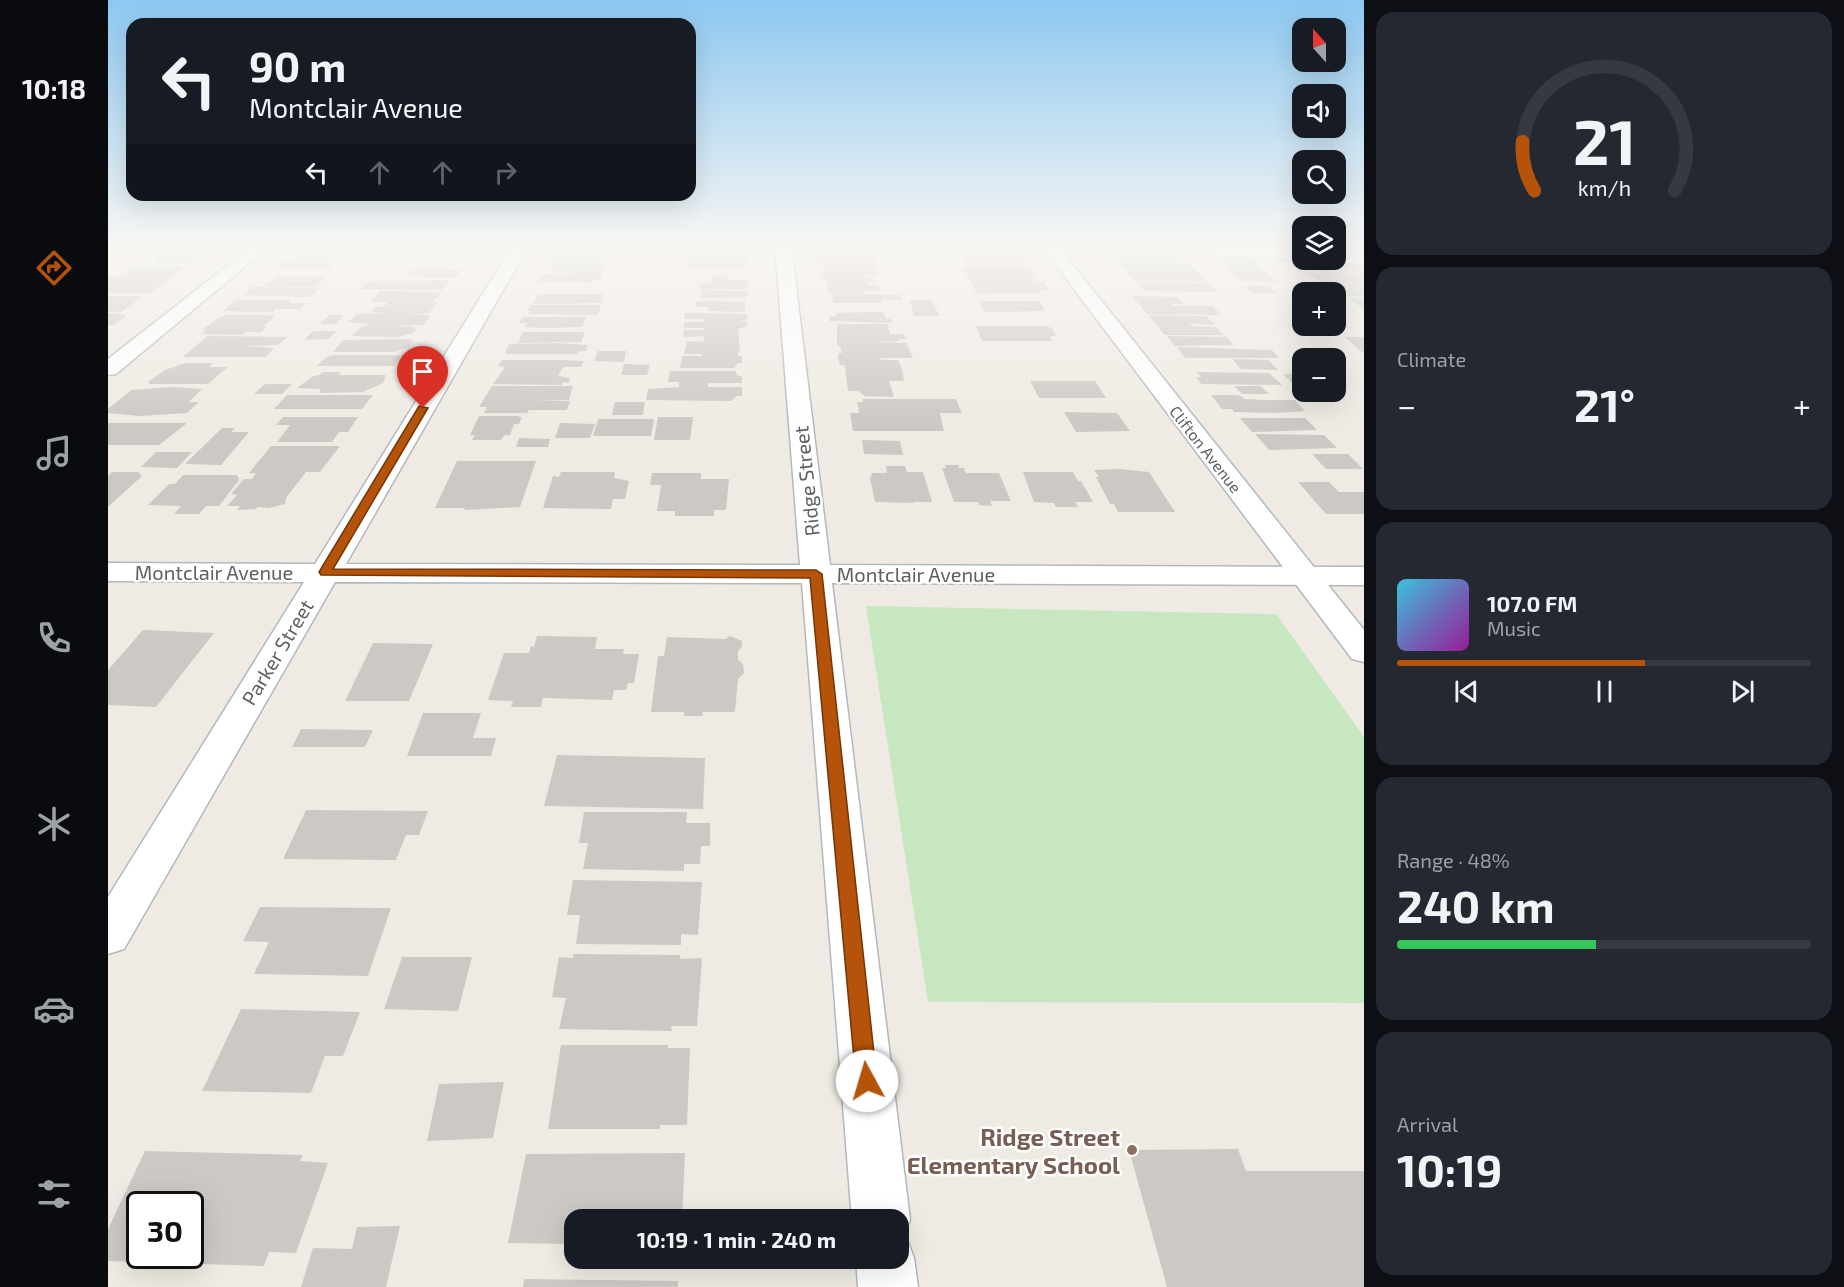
<!DOCTYPE html>
<meta charset="utf-8">
<style>
body{margin:0;font-family:"Exo 2",sans-serif;background:#242831;color:#f1f3f6;height:100vh;display:flex;flex-direction:column;font-size:22px;white-space:nowrap}
*{box-sizing:border-box;margin:0}
p{font-size:20px;color:#9ea1a6}
.icon{flex:none;width:33px;height:33px;fill:none;stroke:currentColor;stroke-width:2;stroke-linecap:round;stroke-linejoin:round}
.map{position:relative;flex:1;overflow:hidden}
.panel{display:flex;flex-direction:column;gap:12px;padding:12px;background:#0d0f14;width:480px}
.panel>*{flex:none}
.banner{position:absolute;left:18px;top:18px;width:570px;height:183px;border-radius:18px;box-shadow:0 6px 24px #0002;background:#171b24;color:#f1f3f6;overflow:hidden}
.needle{width:39px;rotate:339deg}
.tools{position:absolute;left:1184px;top:18px;display:grid;gap:12px}
.tools a{display:grid;place-items:center;width:54px;height:54px;border-radius:12px;background:#171b24;box-shadow:0 6px 24px #0002;font-size:30px}
.speed{position:absolute;left:18px;top:1191px;display:flex;gap:12px;font-size:30px;font-weight:700;text-align:center}
.speed>*{display:grid;place-content:center;width:78px;height:78px;border-radius:50%;background:#171b24;box-shadow:0 6px 24px #0002;line-height:1}
.speed .limit{border:3px solid #111;border-radius:9px;background:#fff;color:#111}
.pin{position:absolute;display:grid;place-items:center;width:51px;height:51px;color:#fff;margin:-62px -26px;border-radius:50% 50% 50% 0;rotate:-45deg;box-shadow:0 0 6px #0007}
.pin .icon{rotate:45deg}
.me{position:absolute;width:66px;margin:-33px;rotate:354deg;stroke-linejoin:round;filter:drop-shadow(0 0 4px #0008)}
.turn{display:flex;align-items:center;gap:21px;height:126px;padding:0 24px;font-size:27px}
.turn .icon{width:78px;height:78px;stroke-width:2.5}
.turn b{display:block;font-size:42px;line-height:51px}
.lanes{display:flex;align-items:center;height:57px;padding:0 24px;background:#0003;justify-content:center;gap:30px;direction:ltr}
.lanes .off{opacity:.35}
.big{font-size:45px;font-weight:700;line-height:1.1}
.panel .card{flex:1;display:flex;flex-direction:column;justify-content:center;gap:9px;min-width:0;padding:0 21px;border-radius:18px;background:#242831}
.panel .dial{align-items:center;gap:0}
.dial svg{height:156px;overflow:visible;fill:none;stroke:#363941;stroke-width:7;stroke-linecap:round;text-anchor:middle}
.dial text{fill:#f1f3f6;stroke:none}
.song{display:flex;align-items:center;gap:18px}
.cover{width:72px;height:72px;border-radius:9px;background:linear-gradient(135deg,hsl(190 70% 55%),hsl(300 70% 35%))}
.played{height:6px;border-radius:3px;background:linear-gradient(90deg,#b45309 60%,#363941 60%)}
.keys{display:flex;justify-content:space-around;direction:ltr}
.heat{display:flex;justify-content:space-between;align-items:center;font-size:33px;direction:ltr}
.charge{height:9px;border-radius:4px;background:linear-gradient(90deg,#34c759 48%,#363941 0)}
.trip{position:absolute;left:456px;top:1209px;width:345px;height:60px;border-radius:18px;background:#171b24;box-shadow:0 6px 24px #0002;font-weight:700;line-height:60px;text-align:center}
main{display:flex;flex:1;min-height:0}
.tabs{display:flex;flex-direction:column;width:108px;justify-content:space-around;align-items:center;background:#090b0e;color:#9ea1a6}
.tabs .icon{width:42px;height:42px}
.tabs .current{color:#b45309}
.tabs b{font-size:27px;color:#f1f3f6}
.map>svg:first-child{display:block}
</style>
<main>
<nav class="tabs">
<b>10:18</b>
<svg class="icon current" aria-label="directions" viewBox="0 0 24 24"><path d="M12 3l9 9-9 9-9-9zM9 14v-3h6M13 9l2 2-2 2"/></svg>
<svg class="icon" aria-label="music" viewBox="0 0 24 24"><path d="M9 18V5l10-2v13"/><circle cx="6" cy="18" r="3"/><circle cx="16" cy="16" r="3"/></svg>
<svg class="icon" aria-label="phone" viewBox="0 0 24 24"><path d="M5 4h4l2 5-3 2q2 4 5 5l2-3 5 2v4C11 20 4 13 5 4z"/></svg>
<svg class="icon" aria-label="climate" viewBox="0 0 24 24"><path d="M12 3v18M4 7l16 10M4 17L20 7"/></svg>
<svg class="icon" aria-label="car" viewBox="0 0 24 24"><path d="M5 17H2v-5l4-1 3-4h7l3 4 3 1v5h-3M9 17h6M6 11h13"/><circle cx="7" cy="17" r="2"/><circle cx="17" cy="17" r="2"/></svg>
<svg class="icon" aria-label="filters" viewBox="0 0 24 24"><path d="M4 7h16M4 17h16"/><circle cx="9" cy="7" r="2"/><circle cx="15" cy="17" r="2"/></svg>
</nav>
<div class="map">
<svg width="1256" height="1287" viewBox="0 0 1256 1287">
<rect width="100%" height="100%" fill="#efebe4"/>
<path fill="#c6e7bf" d="M758 606 1168 614 1256 737V1003L820 1002Z"/>
<path fill="#ccc8c3" fill-rule="evenodd" d="M74 245H110L105 248 67 249Z
M199 245H242L238 248H195Z
M458 245H512L508 254H497L491 262 441 261 444 255H464L446 254 450 246Z
M586 245H636V247H641L642 251 635 254H638L640 265 632 269 580 268 582 263 594 261H580L583 251H575L576 246H586Z
M709 245H759L772 249 773 252 768 251 770 260H764L769 261 770 267H765L769 269 771 275 748 277H764L766 281H759L760 285H770L772 291H756V294L792 295 794 300 773 299V303H725L724 293H720L718 279H712L711 270H717L718 265 708 264V259H704L703 254H710L709 251H702L701 247H710Z
M806 245H826L834 262 796 259 793 252H809Z
M845 245H902L905 250H848Z
M1173 245H1194V252L1162 250 1158 246 1176 247Z
M1227 245H1233V247L1248 255H1227Z
M193 250H231L236 251 231 256 219 259 184 258Z
M12 253H35L26 259H3Z
M318 254H369L364 261H312Z
M884 254H912L920 266H860L855 260H857L856 257H886Z
M1003 254 1070 255 1079 262H1009Z
M53 255H95L81 262 84 263 45 264 50 261H44Z
M1174 256 1194 258V260L1254 262H1256V272L1191 270Z
M1119 259 1145 260 1170 282 1131 281 1114 260Z
M177 261H228L221 269 173 268 177 265H171Z
M447 263 496 264 492 280H485L484 283 430 282 434 274H487L444 273 445 271H443Z
M1010 263 1081 264 1100 282 1027 281 1019 272H1056L1018 271Z
M24 266 77 267 43 293H0V276H22L11 275Z
M854 267H915L924 269 929 278H922L923 280 936 282 941 290H930L932 293 869 294Z
M305 269 356 270 345 278H327L300 275Z
M1201 273H1256V287L1253 289H1256V297L1228 295Z
M604 275H620L619 280H641L640 287 636 289H591L592 283H602Z
M169 276 218 277 207 287 156 286Z
M341 280 334 290 252 289 260 281Z
M1028 282 1101 283 1111 292 1037 291Z
M1137 286H1161L1168 293H1144Z
M143 287 207 288H211L202 297H196L135 295Z
M594 290 640 291V295L634 298H593Z
M272 291 333 292 324 303H329L321 313 302 315H323L315 325 281 326 307 327 305 328 309 329 304 334 287 337 244 336 253 327 262 324 240 322 249 314 279 313 263 312 267 307H275L280 302H262Z
M430 294H495L494 303 426 304Z
M0 296H35L13 312H0Z
M1024 296 1069 297 1075 304H1064L1066 306H1105L1113 315 1039 314Z
M1240 298 1256 299V309Z
M128 300H183L181 303H198L192 309H167L165 312 115 311Z
M802 300H823L832 316H806Z
M871 301H932L937 311 876 312Z
M588 302 601 301 638 302 636 312 600 311 601 307H587Z
M422 305H493L490 315 421 314 422 311H419Z
M760 312H775L778 319H783L784 323 721 321V316H728V313Z
M0 313 13 314 11 315H19L6 325H0Z
M577 313 639 314V320L631 322H639V326L630 329 632 351 629 356H634V363H630L626 368H572L574 356H594V354H576L579 341 596 342V336L575 337 576 330H596V328H576V322H596L597 319H576Z
M117 315H154L167 316 155 327H159L153 332H138L135 335 94 334 98 330H94L109 319Z
M221 315H236L228 324H212Z
M1040 315 1098 316 1107 325 1081 323 1085 326 1107 327 1116 335H1057Z
M414 317H478L474 327 438 328 417 327 419 323H411Z
M729 324H779L782 334H796L798 339H791V341L766 342 798 343 805 358H770L774 360H790L794 369 796 381H781L786 397 757 396 750 391H740L737 368 736 365H732L730 359V353H734L732 346H729Z
M868 326H937L944 328 948 336H942L945 341H874Z
M205 331H229L220 339 196 340Z
M415 332H477L473 342 410 343Z
M99 336 179 337 170 345 138 346 166 348 158 357H75Z
M1059 336 1118 337 1126 345 1067 346Z
M1237 337H1256V353L1250 349Z
M235 340 298 339 305 340 301 347 285 352H225Z
M448 343 480 345 478 351H470L469 354H397L401 344Z
M1069 347 1164 350 1171 358H1077Z
M490 351H518L516 362 486 361Z
M226 355H287L293 356 286 366H209L218 357Z
M1124 359 1161 360 1170 370 1133 369Z
M394 360H458L476 361 473 367H455L450 376 462 378 461 383 455 382 454 385 385 384 397 367 390 366Z
M77 363H105L101 367H120L100 384H41V381L57 370Z
M516 364 542 365 539 375H513Z
M562 371H627L630 376H634V383H599L600 387H634V396H629L623 401 538 400 540 389 571 387V382H560Z
M214 372H233L230 375H278L275 383 255 392 211 393 213 389 189 388 205 376 212 375Z
M1089 372 1161 373 1174 385 1093 384 1088 377H1093Z
M1175 374H1190L1194 378V386H1187Z
M922 381H987L998 398H931Z
M157 384H184L174 394H146Z
M384 386H465L461 400H427L462 401 459 410H421L419 413H376L379 407H371Z
M1126 386H1153L1161 394H1134Z
M64 387 94 389 81 402H91L79 413 33 416 0 413V409L23 390Z
M179 395H265L254 409H166Z
M1103 395H1130L1137 399 1156 400H1187L1197 411 1168 413 1126 412 1124 409H1114Z
M754 399H848L854 413H832L836 431H745L742 413H751L749 402H755Z
M507 402H537L535 415H504Z
M956 412 1009 413 1022 431 968 432Z
M371 416H409L414 417 411 424H406L402 435H396L393 440H364L367 435H362Z
M175 417H250L240 432H231L224 442H169L182 425H168Z
M550 417H585L582 440H546Z
M1132 418H1197L1209 430 1144 432Z
M490 419H546L543 436H485Z
M0 423H77L78 424 51 445H0Z
M452 423 487 424 482 438H447Z
M114 428H127L123 432H141L113 465 77 464Z
M1147 434 1216 435 1229 448 1161 450Z
M411 438 442 439 440 447H408Z
M754 440 792 441 795 455 756 454Z
M163 446H232L212 472H198L178 498 177 504 161 508 150 507 148 509 129 510 132 506H119L129 495 123 494 136 479H144L148 473H141Z
M48 452H84L69 468 33 467Z
M1204 454H1240L1255 469H1218Z
M349 461H428L412 507 356 510 357 508H327Z
M837 465H850L851 468H856L858 473H891L903 501H882L884 506 871 505 870 502H846L834 468H838Z
M778 466H797L799 472H815L824 502H805L806 503 767 502 762 478 764 473H779Z
M1011 469 1041 472 1067 512H1010L1006 504H1002L988 477H991L986 470Z
M4 472H30L34 476 0 507V476Z
M453 472H507L506 478 521 481 517 499H505L503 509 435 508 445 476 451 477Z
M915 472H965L970 481H973L985 502H967L970 507H948L946 503 926 502Z
M544 473H593V479H621L618 510H606V516H567V511H549L553 485H542Z
M75 475H129L131 480 111 506H98L91 514H66L73 506 40 505 61 484H67Z
M1190 482H1221L1231 492H1256V514H1218Z
M35 630 106 633 48 707 0 705V670Z
M429 636 489 637 487 649H516L515 654H531L526 683H520L518 690H506L504 700 435 698 433 707H403L405 701 380 700 396 653H421L423 646 426 647Z
M622 636 634 641V647L630 651V660L635 664 636 673 630 679 627 712H594L595 716H576V712H543L550 656H556L559 637 618 639Z
M265 643 325 644 301 701H237Z
M315 713H373L365 738H388L383 756H299Z
M193 729 265 730 257 747H184Z
M449 755 597 758 595 809 436 806Z
M198 810 320 811 311 835H298L288 860 175 859Z
M476 812H579L578 823H602V846H593L592 864H576V871L475 869 480 843H471Z
M465 880 594 882 590 935 573 934V945L468 944 472 915H459Z
M152 907 283 908 260 976 146 974 161 942 135 941Z
M465 954 572 955V959L594 958 589 1026H563L564 1031 451 1029 458 998 444 997 451 957 465 958Z
M294 957H364L350 1011 276 1009Z
M133 1009 252 1012 235 1056H217L203 1093 94 1091Z
M453 1045H560V1048H582L579 1125H552V1129H440Z
M396 1082 385 1138 319 1141 331 1084Z
M1130 1149 1138 1171H1256V1287H1059L1021 1150Z
M37 1151 195 1155 192 1161 220 1163 188 1253 161 1252 156 1266 0 1261V1229ZM32 1204H82V1256H32Z
M577 1153 574 1220H466V1244L400 1243 418 1154Z
M292 1226 278 1287H193L205 1248 244 1249 249 1227Z
M416 1279 570 1281V1287H415Z"/>
<g fill="none" stroke-linecap="round" stroke-linejoin="round">
<g stroke="#b4b8bb" stroke-width="3">
<path id="minor" d="M146 245H163L8 374 0 375V359Z
M405 245H421L238 564 692 565 667 245H683L722 565 1256 567V585L724 583 802 1220 795 1236 798 1237 806 1258 810 1287H750L748 1258H790V1220H744L694 583 227 582 16 949 0 954V897L196 582 0 581V563L207 564Z
M1017 245H1100L1194 250V260H1196H1194L1025 250Z
M1227 252 1256 254V264L1221 261 1227 260Z"/>
</g>
<g stroke="#b4b8bb" stroke-width="3">
<path id="tertiary" d="M933 245H949L1256 630V662L1244 659Z"/>
</g>
<use href="#minor" fill="#fff" fill-rule="evenodd"/>
<use href="#tertiary" fill="#fff" fill-rule="evenodd"/>
</g>
<linearGradient id="sky" x2="0" y2="1"><stop stop-color="#8dc8f1"/><stop offset="0.58" stop-color="#f8f6f3"/><stop offset="1" stop-color="#f8f6f3" stop-opacity="0"/></linearGradient>
<rect width="1256" height="425" fill="url(#sky)"/>
<path fill="#b45309" stroke="#753606" stroke-width="1.5" d="M311 406 320 408 225 569 708 570 714 574 769 1081 766 1088 759 1091 751 1088 748 1081 702 578 213 575 211 572Z"/>
<circle fill="#8d6e63" stroke="#fff" stroke-width="2" cx="1024" cy="1150" r="6"/>
<g text-anchor="middle" dominant-baseline="central" stroke-width="5" stroke-linejoin="round" paint-order="stroke">
<g font-size="16" fill="#5c6165" stroke="#fff">
<text transform="translate(1098 449) rotate(52)">Clifton Avenue</text>
</g>
<g font-size="20" fill="#5c6165" stroke="#fff">
<text transform="translate(698 481) rotate(-96)">Ridge Street</text>
<text x="106" y="572">Montclair Avenue</text>
<text x="808" y="574">Montclair Avenue</text>
<text transform="translate(169 652) rotate(-59)">Parker Street</text>
</g>
<g font-size="24" font-weight="bold" fill="#785e54" stroke="#fff" text-anchor="end">
<text x="1012" y="1136">Ridge Street<tspan x="1012" dy="28">Elementary School</tspan></text>
</g>
</g>
</svg>
<div class="tools">
<a><svg class="needle" viewBox="-14 -14 28 28"><path d="M0-13l5 13h-10z" fill="#e53935"/><path d="M0 13l5-13h-10z" fill="#9ea1a6"/></svg></a>
<a><svg class="icon" aria-label="sound" viewBox="0 0 24 24"><path d="M4 9h4l5-4v14l-5-4H4zM17 9q2 3 0 6"/></svg></a>
<a><svg class="icon" aria-label="search" viewBox="0 0 24 24"><circle cx="10" cy="10" r="6"/><path d="M15 15l6 6"/></svg></a>
<a><svg class="icon" aria-label="layers" viewBox="0 0 24 24"><path d="M12 4l9 5-9 5-9-5zM3 14l9 5 9-5"/></svg></a>
<a>+</a>
<a>−</a>
</div>
<div class="speed"><div class="limit">30</div></div>
<div class="pin" style="left:315px;top:408px;background:#d93025"><svg class="icon" aria-label="arrive" viewBox="0 0 24 24"><path d="M6 21V4h12l-3 4 3 4H6"/></svg></div>
<svg class="me" style="left:759px;top:1081px" viewBox="-20 -20 40 40"><circle r="19" fill="#fff"/><path d="M0-13L10 11 0 6-10 11z" fill="#b45309"/></svg>
<div class="trip">10:19 · 1 min · 240 m</div>
<div class="banner">
<div class="turn"><svg class="icon" aria-label="left" viewBox="0 0 24 24"><path d="M17 20v-9H6M10 6l-5 5 5 5"/></svg><div><b>90 m</b>Montclair Avenue</div></div>
<div class="lanes"><svg class="icon" aria-label="left" viewBox="0 0 24 24"><path d="M17 20v-9H6M10 6l-5 5 5 5"/></svg><svg class="icon off" aria-label="ahead" viewBox="0 0 24 24"><path d="M12 20V5M6 11l6-6 6 6"/></svg><svg class="icon off" aria-label="ahead" viewBox="0 0 24 24"><path d="M12 20V5M6 11l6-6 6 6"/></svg><svg class="icon off" aria-label="right" viewBox="0 0 24 24"><path d="M7 20v-9h11M14 6l5 5-5 5"/></svg></div>
</div>
</div>
<section class="panel">
<div class="card dial"><svg viewBox="0 0 100 80">
<path d="M14 69A42 42 0 1 1 86 69"/>
<path d="M14 69A42 42 0 0 1 8 44" stroke="#b45309"/>
<text x="50" y="56" font-size="32" font-weight="700">21</text>
<text x="50" y="72" font-size="11">km/h</text>
</svg></div>
<div class="card"><p>Climate</p>
<div class="heat"><a>−</a><b class="big">21°</b><a>+</a></div>
</div>
<div class="card">
<div class="song"><i class="cover"></i><div><b>107.0 FM</b><p>Music</p></div></div>
<div class="played"></div>
<div class="keys"><svg class="icon" aria-label="previous" viewBox="0 0 24 24"><path d="M18 5L8 12l10 7zM5 5v14"/></svg><svg class="icon" aria-label="pause" viewBox="0 0 24 24"><path d="M8 5v14M16 5v14"/></svg><svg class="icon" aria-label="next" viewBox="0 0 24 24"><path d="M6 5l10 7-10 7zM19 5v14"/></svg></div>
</div>
<div class="card"><p>Range · 48%</p><b class="big">240 km</b><div class="charge"></div></div>
<div class="card"><p>Arrival</p><b class="big">10:19</b></div>
</section>
</main>
